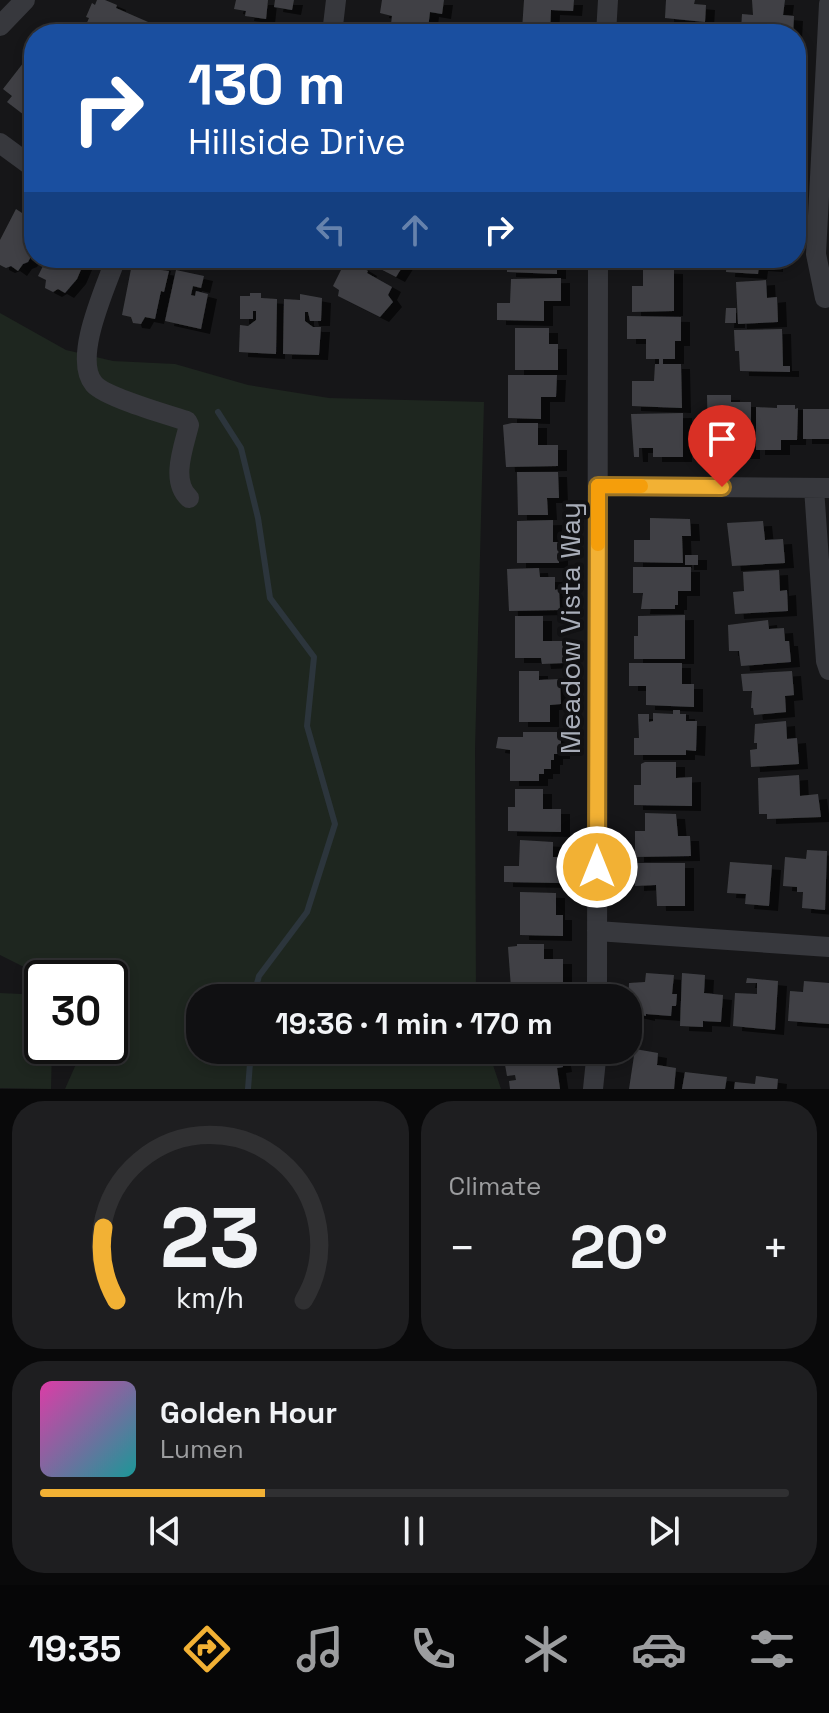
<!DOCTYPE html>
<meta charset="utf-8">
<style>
body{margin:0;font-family:"Space Grotesk",sans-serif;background:#1e1e20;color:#f1f3f6;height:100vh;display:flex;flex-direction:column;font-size:30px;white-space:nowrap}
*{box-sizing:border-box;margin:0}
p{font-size:26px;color:#9c9d9f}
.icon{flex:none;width:44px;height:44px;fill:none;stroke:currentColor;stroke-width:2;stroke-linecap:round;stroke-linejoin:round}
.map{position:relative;height:1089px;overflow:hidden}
.side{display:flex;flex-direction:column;gap:12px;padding:12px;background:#09090a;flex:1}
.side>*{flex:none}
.banner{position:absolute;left:24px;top:24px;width:782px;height:244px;border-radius:32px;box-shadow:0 4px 12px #0003,0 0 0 2px #303032;background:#1a4fa0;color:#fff;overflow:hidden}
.speed{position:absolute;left:24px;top:960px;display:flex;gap:16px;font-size:40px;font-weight:700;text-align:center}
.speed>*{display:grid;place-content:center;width:104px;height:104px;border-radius:50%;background:#101012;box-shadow:0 4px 12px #0003,0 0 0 2px #303032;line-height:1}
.speed .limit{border:4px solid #111;border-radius:12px;background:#fff;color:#111}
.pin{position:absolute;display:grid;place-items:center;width:68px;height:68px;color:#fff;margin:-82px -34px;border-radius:50% 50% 50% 0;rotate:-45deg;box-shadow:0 0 8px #0007}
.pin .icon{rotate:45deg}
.me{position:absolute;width:88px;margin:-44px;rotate:0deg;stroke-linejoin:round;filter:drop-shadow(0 0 6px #0008)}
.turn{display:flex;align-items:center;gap:28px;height:168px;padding:0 32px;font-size:36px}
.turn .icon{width:104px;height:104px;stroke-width:2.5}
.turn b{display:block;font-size:56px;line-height:68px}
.lanes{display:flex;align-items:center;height:76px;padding:0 32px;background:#0003;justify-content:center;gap:40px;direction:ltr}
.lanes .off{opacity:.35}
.big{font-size:60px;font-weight:700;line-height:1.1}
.side .card{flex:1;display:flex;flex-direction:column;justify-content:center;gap:12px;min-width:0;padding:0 28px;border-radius:32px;background:#1e1e20}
.side .dial{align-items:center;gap:0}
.dial svg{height:208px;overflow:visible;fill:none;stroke:#303032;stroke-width:7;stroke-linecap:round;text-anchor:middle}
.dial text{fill:#f1f3f6;stroke:none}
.song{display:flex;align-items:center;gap:24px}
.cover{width:96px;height:96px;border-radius:12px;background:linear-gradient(135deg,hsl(320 70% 55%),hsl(180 70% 35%))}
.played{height:8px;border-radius:4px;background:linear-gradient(90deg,#f2b134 30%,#303032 30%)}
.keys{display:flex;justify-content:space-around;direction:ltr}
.heat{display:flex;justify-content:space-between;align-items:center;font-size:44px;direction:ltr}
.side .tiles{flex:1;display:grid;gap:12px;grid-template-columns:1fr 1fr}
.card:last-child{grid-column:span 2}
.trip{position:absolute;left:186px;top:984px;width:456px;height:80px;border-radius:32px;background:#101012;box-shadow:0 4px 12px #0003,0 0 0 2px #303032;font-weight:700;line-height:80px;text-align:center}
.dock{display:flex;height:128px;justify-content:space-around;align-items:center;background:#060607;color:#9c9d9f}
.dock .icon{width:56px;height:56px}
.dock .selected{color:#f2b134}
.dock b{font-size:36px;color:#f1f3f6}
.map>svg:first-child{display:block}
</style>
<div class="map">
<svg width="829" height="1089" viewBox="0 0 829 1089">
<defs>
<filter id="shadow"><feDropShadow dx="9" dy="5" stdDeviation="0" flood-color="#0009"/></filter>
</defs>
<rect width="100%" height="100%" fill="#161618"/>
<path fill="#1e261f" d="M0 313 66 350 113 361 175 364 248 385 329 398 484 402 475 749 476 998H200V1050H488L501 1089H65L84 1046H110V978H46L0 955Z
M0 993 42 995V1046H52L51 1089 0 1088Z"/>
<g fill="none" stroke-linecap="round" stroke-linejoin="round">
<path stroke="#2c353c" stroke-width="6" d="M218 412 241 448 258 518 270 598 314 657 307 726 335 824 307 912 259 976 253 998
M248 1089 251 1050"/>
</g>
<path fill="#404145" filter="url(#shadow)" d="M97 0H105L117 5 116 8 155 25 151 34 89 33 88 28 85 27 89 18 86 17 92 3 95 5Z
M236 0H268L266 19 245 16 246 11 234 9Z
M275 0H294L292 10 274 7Z
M382 0H444L442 14 430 12 428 29 391 24 392 16 380 13Z
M524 0H574L573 11 551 10 550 32 522 30Z
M666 0H695L694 4 706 5 705 22 665 18Z
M752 0H785L783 15 794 16 793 34 741 30 742 14 753 15Z
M646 22 688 26V34H645Z
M242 23 263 26 262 31 271 34H241Z
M31 53 34 56V111L28 118 7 102 12 96 3 89Z
M25 208 34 214V251L28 262 23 264 18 271 11 266 6 268 0 265V240L16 209 22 213Z
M47 258H86L77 279 65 293 58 289 53 292 45 288 46 280 38 276Z
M359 258H408L396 277Z
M507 258H557V274L507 272Z
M633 258H685V263L633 261Z
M727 258H774V267L759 266 758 274 726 272Z
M350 260 368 271 367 273 392 287 388 295 393 302 380 317 338 296 339 290 333 286 343 266 346 267Z
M140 261 162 266 161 270 169 271 164 292 161 291 155 319 145 317 141 324 133 323 131 317 122 315 131 269 134 267 144 270 138 267Z
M643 268 674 269V311L632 312V286H643Z
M176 270 204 276 201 288 193 286 191 295 195 296 196 291 208 294 201 329 165 321Z
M561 278V301H544V321L497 320V303H510L511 279Z
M766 280 767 298 777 297 778 322 738 324 736 282Z
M250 293H261V298L277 299 276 354 239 352 240 325 248 326 256 320V311H253V319H240V296H250Z
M300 294 322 298 321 321H310L308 312H305V321L313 327H321L319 355 283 354 284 299 300 300Z
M726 308H736V323H725Z
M627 316 681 317V341H675V359H663V364H681L682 408 632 406V381H654L655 364H659V359H646V339H627Z
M515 328H549V344H558V370H515Z
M782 329 783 366H790V372L740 371 739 351H735L734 330Z
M508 375H557L556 397H541V419L508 418Z
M707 395H731V402H751V454H727V439H708Z
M777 405H795V409L798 408 797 440H781V450H756V407L777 408Z
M803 409H829V439H803Z
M683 413V457H653V448H639V457H634L631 414Z
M512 423H538V445H558V466L506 467 503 425Z
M517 472H558L559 498H547L548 515H518Z
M650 518 690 519 691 536H682L683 563 634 562V540H650Z
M553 520V542H559V563H517V521Z
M763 521 765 540 783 539 785 563 732 566 727 523Z
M685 555H698V565H685Z
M633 567H691V591H678V605H675V609H641L643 593H633Z
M539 568 540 577H555V590L559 589 560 610 509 611 507 569Z
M779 570 780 591 787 590 788 611 735 614 733 592 744 591 743 572Z
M685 615V659H634V636H638V616Z
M515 616H543V641H564V663L542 664 541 658H515Z
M768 620 769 629 784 628 785 641H789L791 662 741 666 739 651H729L728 625Z
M629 663H682V684H694V707L646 705V686H629Z
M519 671H539V680L560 679 561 704 550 705V722H519Z
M792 671 794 695 785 696 786 712 754 715 753 708H751L752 691H743L741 674Z
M673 710H680V714H686V721H697L696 751 686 750V755H634V738H639L638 714H649V722L653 721V713L673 714Z
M786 721 787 739 797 738 799 764 751 767 750 750 757 749V743H754L755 724Z
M523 732H561V754H554V760H551V769H544V774H539V781H510V750L496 748 498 737H523Z
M645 762H676V778L692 777V806L634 805V785H641V764Z
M799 775 800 796 818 794 821 817 767 819V814H759L758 778Z
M515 789H543V809H561V832L508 831V807H515Z
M645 813 676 814 678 836H690L691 856 635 857V831H645Z
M520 840 553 842V857H562L561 883 504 882V866H519Z
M807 850 827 851 825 910 802 908 803 892H797V887L783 886 785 857 806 859Z
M730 862 772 865 769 906 745 904 746 894 727 893Z
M635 863H685V906H657L656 885 635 886Z
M520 892 556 893V915H563V936L520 935Z
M517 944H544V959H563V988H511L508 947 517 946Z
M646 973 674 975 672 994H677L676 1006H672L671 1016 646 1014V1016L628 1012 629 983 645 982Z
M682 973 705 975 704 993 723 995 721 1022 703 1021V1027L680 1026Z
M747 978 778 981 775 1030 733 1026 735 993 757 994V983H746Z
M804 981 829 983V1024L788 1021 790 991 803 992Z
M635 1049 658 1053 657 1065 676 1068 674 1089H629Z
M546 1050H560L563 1067 557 1068 560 1089H510L509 1081 516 1080 515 1075 507 1076 504 1059Z
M685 1072 727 1077 725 1089H682Z
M756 1076 778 1079 777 1089H734L735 1082 755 1084Z"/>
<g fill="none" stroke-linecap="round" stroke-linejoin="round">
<path stroke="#37383d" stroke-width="20" d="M0 26 25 0
M332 34 336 0
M606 34 608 0
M0 143 34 168
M116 258C106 287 72 358 94 384 105 397 168 415 187 421L189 425C184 446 170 481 189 498
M825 298 816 254 829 4
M598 486 829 488
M814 488 826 661 829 670
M597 931 829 947
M597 998 598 258
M593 1089 597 1050"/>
</g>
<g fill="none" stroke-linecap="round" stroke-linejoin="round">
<g stroke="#9d7322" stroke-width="20">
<path id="route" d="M597 867 598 486 722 487"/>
</g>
<use href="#route" stroke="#f2b134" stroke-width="14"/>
<path stroke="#f59e0b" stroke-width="14" d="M598 544V486H641"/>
</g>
<g text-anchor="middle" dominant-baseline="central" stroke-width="8" stroke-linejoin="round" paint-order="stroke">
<g font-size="28" fill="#a8adb8" stroke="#111113">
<text transform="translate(570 628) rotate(-90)">Meadow Vista Way</text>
</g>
</g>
</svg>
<div class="speed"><div class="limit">30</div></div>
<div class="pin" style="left:722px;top:487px;background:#d93025"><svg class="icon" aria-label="arrive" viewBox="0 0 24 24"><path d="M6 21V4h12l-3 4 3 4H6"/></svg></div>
<svg class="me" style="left:597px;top:867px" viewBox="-20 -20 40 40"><circle r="17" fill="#f2b134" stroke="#fff" stroke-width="3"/><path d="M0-11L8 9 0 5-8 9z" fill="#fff"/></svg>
<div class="trip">19:36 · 1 min · 170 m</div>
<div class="banner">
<div class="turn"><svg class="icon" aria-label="right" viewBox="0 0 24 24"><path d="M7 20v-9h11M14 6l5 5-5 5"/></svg><div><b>130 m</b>Hillside Drive</div></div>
<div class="lanes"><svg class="icon off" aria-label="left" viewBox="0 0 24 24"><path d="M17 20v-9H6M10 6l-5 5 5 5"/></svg><svg class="icon off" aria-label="ahead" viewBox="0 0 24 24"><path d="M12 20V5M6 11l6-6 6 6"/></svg><svg class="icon" aria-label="right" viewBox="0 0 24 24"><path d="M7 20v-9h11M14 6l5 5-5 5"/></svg></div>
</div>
</div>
<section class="side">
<div class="tiles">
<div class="card dial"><svg viewBox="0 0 100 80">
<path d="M14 69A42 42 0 1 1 86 69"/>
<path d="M14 69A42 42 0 0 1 9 41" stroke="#f2b134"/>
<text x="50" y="56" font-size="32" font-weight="700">23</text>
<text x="50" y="72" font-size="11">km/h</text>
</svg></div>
<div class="card"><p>Climate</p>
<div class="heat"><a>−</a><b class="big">20°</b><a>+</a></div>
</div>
<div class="card">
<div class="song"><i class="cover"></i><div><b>Golden Hour</b><p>Lumen</p></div></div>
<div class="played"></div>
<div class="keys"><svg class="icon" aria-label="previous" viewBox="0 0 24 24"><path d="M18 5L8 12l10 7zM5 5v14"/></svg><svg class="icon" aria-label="pause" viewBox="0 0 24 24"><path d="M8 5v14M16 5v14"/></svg><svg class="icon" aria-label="next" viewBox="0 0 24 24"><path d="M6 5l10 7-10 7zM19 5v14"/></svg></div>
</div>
</div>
</section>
<nav class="dock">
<b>19:35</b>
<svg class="icon selected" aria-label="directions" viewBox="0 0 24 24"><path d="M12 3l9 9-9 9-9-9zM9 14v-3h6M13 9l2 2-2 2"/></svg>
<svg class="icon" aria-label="music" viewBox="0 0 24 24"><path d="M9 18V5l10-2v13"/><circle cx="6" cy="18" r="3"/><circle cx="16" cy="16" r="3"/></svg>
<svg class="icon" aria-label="phone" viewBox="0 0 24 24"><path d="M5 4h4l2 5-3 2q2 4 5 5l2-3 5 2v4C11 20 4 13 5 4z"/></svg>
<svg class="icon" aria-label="climate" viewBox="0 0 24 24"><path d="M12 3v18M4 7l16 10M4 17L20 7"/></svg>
<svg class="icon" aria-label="car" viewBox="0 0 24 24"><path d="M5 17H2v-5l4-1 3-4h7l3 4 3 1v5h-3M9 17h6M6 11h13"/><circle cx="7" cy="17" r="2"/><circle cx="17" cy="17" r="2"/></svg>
<svg class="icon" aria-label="filters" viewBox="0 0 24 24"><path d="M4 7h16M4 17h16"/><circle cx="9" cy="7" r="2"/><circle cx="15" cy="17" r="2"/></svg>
</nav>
